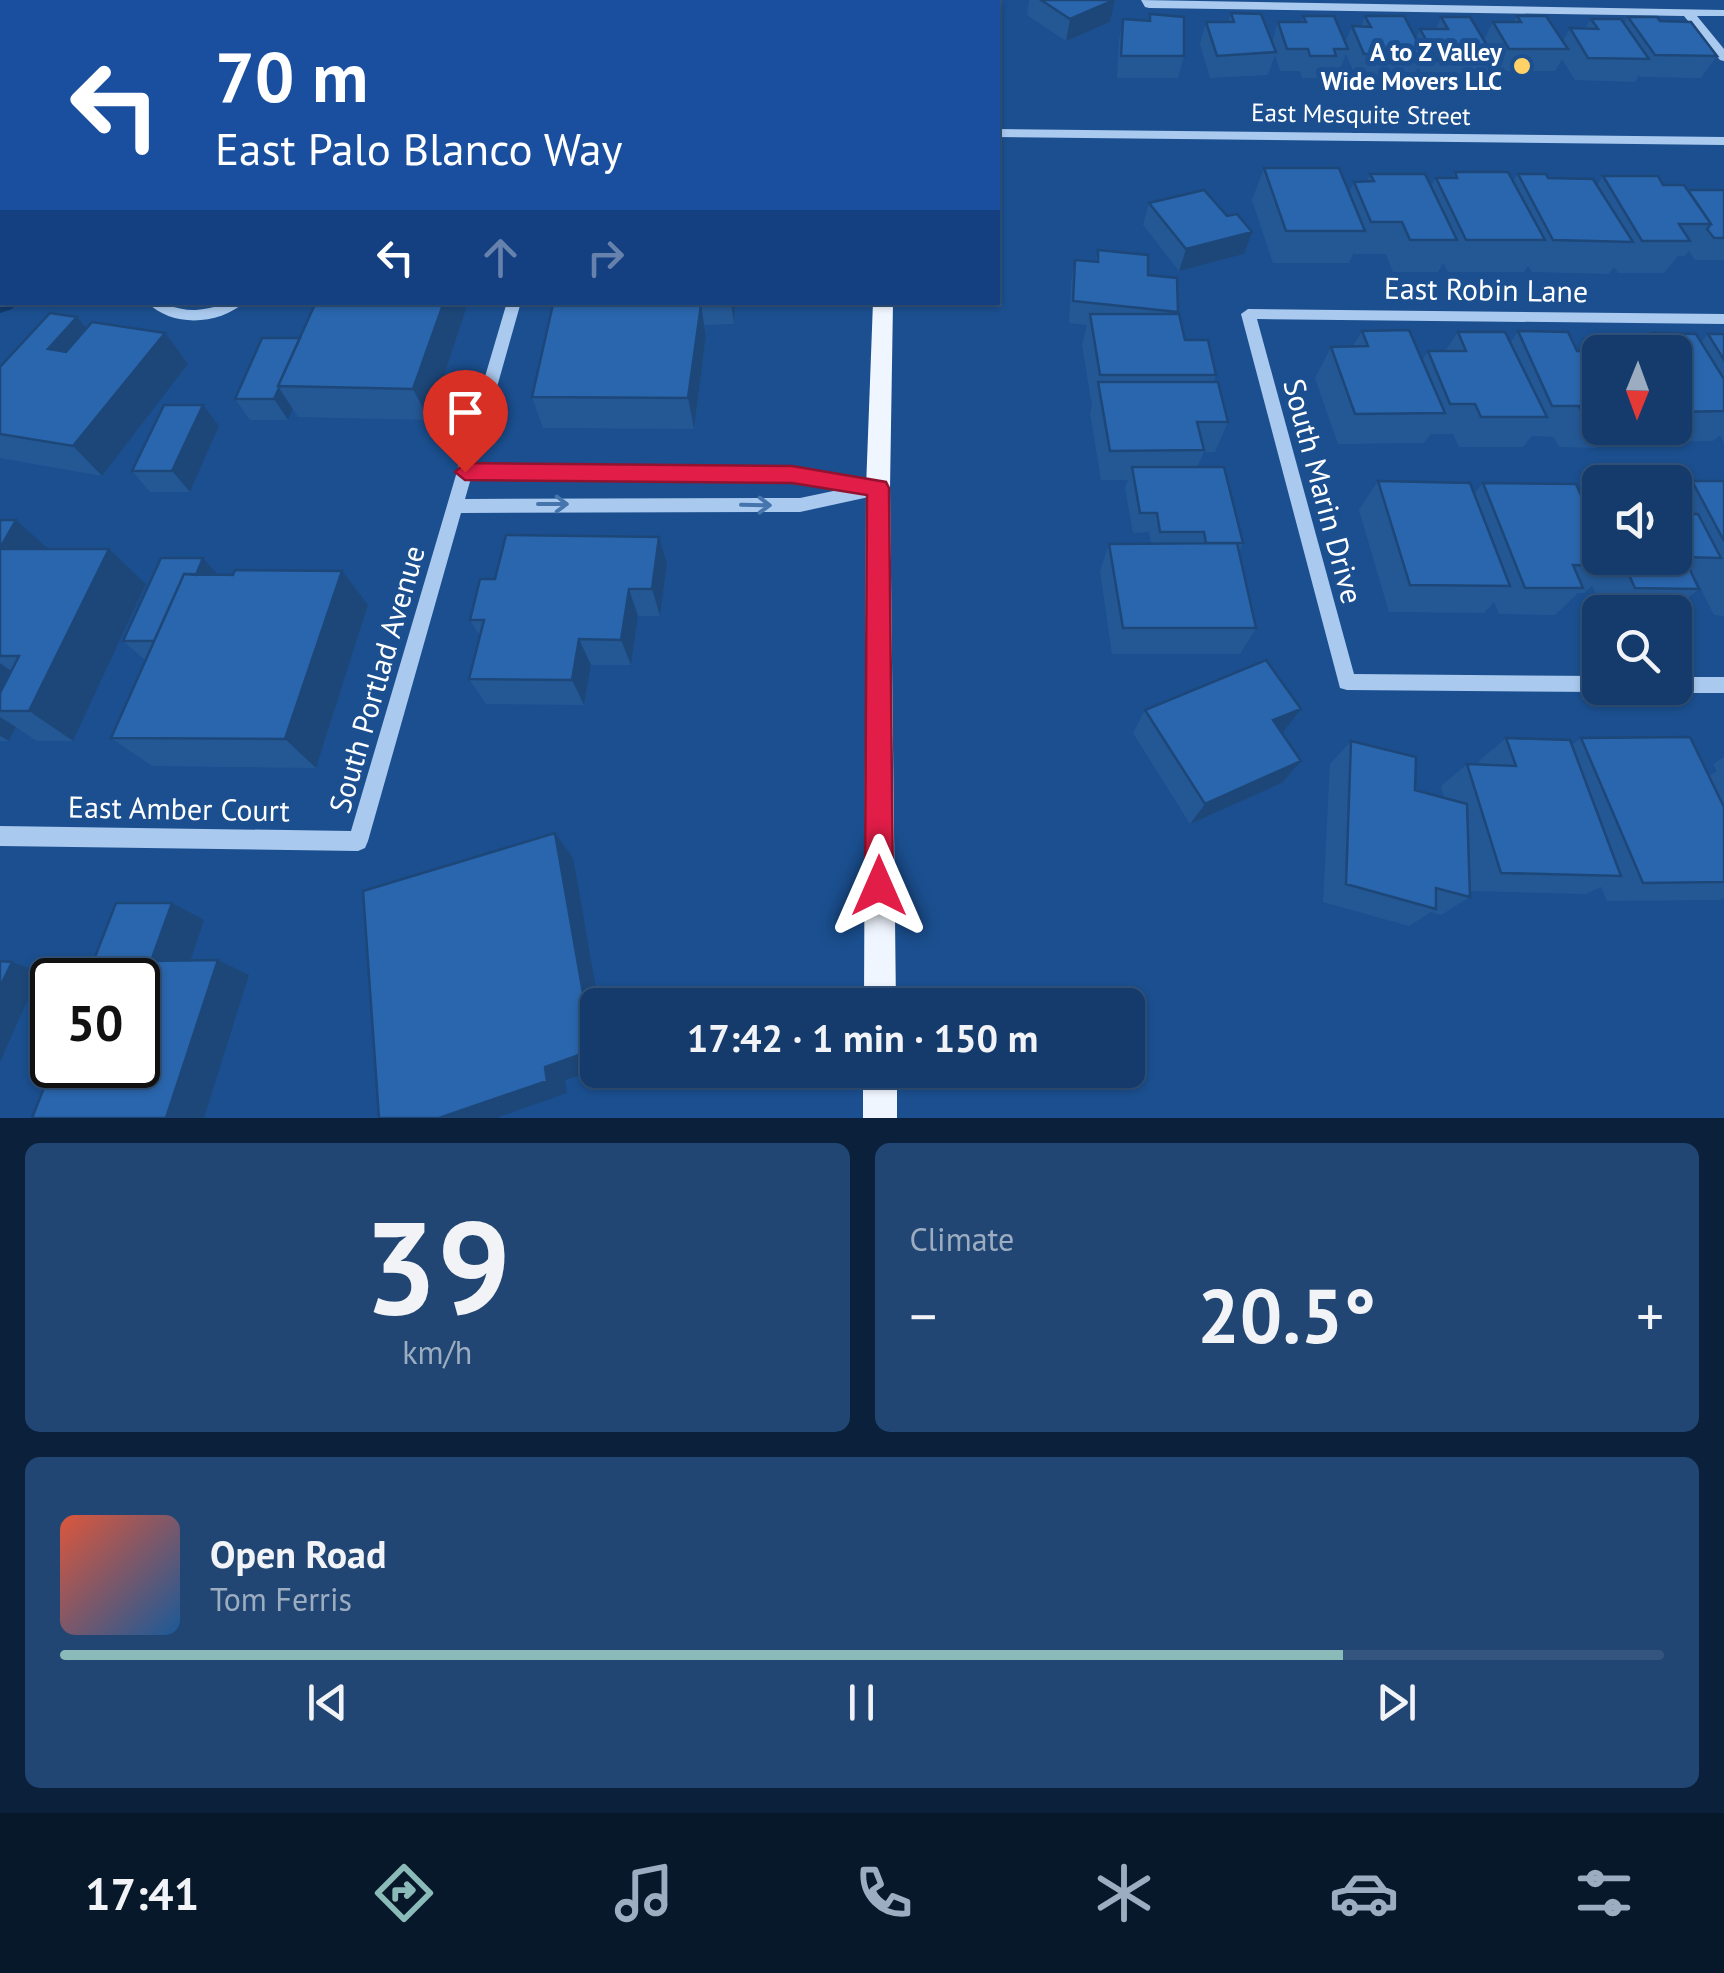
<!DOCTYPE html>
<meta charset="utf-8">
<style>
body{margin:0;font-family:"PT Sans",sans-serif;background:#214673;color:#f1f3f6;height:100vh;display:flex;flex-direction:column;font-size:38px;white-space:nowrap}
*{box-sizing:border-box;margin:0}
p{font-size:32px;color:#9dadc1}
.icon{flex:none;width:55px;height:55px;fill:none;stroke:currentColor;stroke-width:2;stroke-linecap:round;stroke-linejoin:round}
.map{position:relative;height:1118px;overflow:hidden}
.sheet{display:flex;flex-direction:column;gap:25px;padding:25px;background:#0b203b;flex:1}
.sheet>*{flex:none}
.banner{position:absolute;left:0px;top:0px;width:1000px;height:305px;box-shadow:0 2px 8px #0004,0 0 0 2px #33557e;background:#1a4fa0;color:#fff;overflow:hidden}
.needle{width:65px;rotate:181deg}
.buttons{position:absolute;left:1582px;top:335px;display:grid;gap:20px}
.buttons a{display:grid;place-items:center;width:110px;height:110px;border-radius:15px;background:#143b6b;box-shadow:0 2px 8px #0004,0 0 0 2px #33557e;font-size:50px}
.speed{position:absolute;left:30px;top:958px;display:flex;gap:20px;font-size:50px;font-weight:700;text-align:center}
.speed>*{display:grid;place-content:center;width:130px;height:130px;border-radius:50%;background:#143b6b;box-shadow:0 2px 8px #0004,0 0 0 2px #33557e;line-height:1}
.speed .limit{border:5px solid #111;border-radius:15px;background:#fff;color:#111}
.pin{position:absolute;display:grid;place-items:center;width:85px;height:85px;color:#fff;margin:-102px -42px;border-radius:50% 50% 50% 0;rotate:-45deg;box-shadow:0 0 10px #0007}
.pin .icon{rotate:45deg}
.me{position:absolute;width:110px;margin:-55px;rotate:0deg;stroke-linejoin:round;filter:drop-shadow(0 0 8px #0008)}
.turn{display:flex;align-items:center;gap:35px;height:210px;padding:0 50px;font-size:45px}
.turn .icon{width:130px;height:130px;stroke-width:2.5}
.turn b{display:block;font-size:70px;line-height:85px}
.lanes{display:flex;align-items:center;height:95px;padding:0 50px;background:#0003;justify-content:center;gap:50px;direction:ltr}
.lanes .off{opacity:.35}
.big{font-size:75px;font-weight:700;line-height:1.1}
.sheet .card{flex:1;display:flex;flex-direction:column;justify-content:center;gap:15px;min-width:0;padding:0 35px;border-radius:15px;background:#214673}
.sheet .dial{align-items:center;gap:0}
.dial b{font-size:130px;line-height:1}
.song{display:flex;align-items:center;gap:30px}
.cover{width:120px;height:120px;border-radius:15px;background:linear-gradient(135deg,hsl(10 70% 55%),hsl(210 70% 35%))}
.played{height:10px;border-radius:5px;background:linear-gradient(90deg,#8bbbb9 80%,#33557e 80%)}
.keys{display:flex;justify-content:space-around;direction:ltr}
.heat{display:flex;justify-content:space-between;align-items:center;font-size:55px;direction:ltr}
.sheet .tiles{flex:1;display:grid;gap:25px;grid-template-columns:1fr 1fr}
.card:last-child{grid-column:span 2}
.trip{position:absolute;left:580px;top:988px;width:565px;height:100px;border-radius:15px;background:#143b6b;box-shadow:0 2px 8px #0004,0 0 0 2px #33557e;font-weight:700;line-height:100px;text-align:center}
.dock{display:flex;height:160px;justify-content:space-around;align-items:center;background:#08182b;color:#9dadc1}
.dock .icon{width:70px;height:70px}
.dock .selected{color:#8bbbb9}
.dock b{font-size:45px;color:#f1f3f6}
.map>svg:first-child{display:block}
</style>
<div class="map">
<svg width="1724" height="1118" viewBox="0 0 1724 1118">
<rect width="100%" height="100%" fill="#1b4f8f"/>
<g fill="none" stroke-linecap="round" stroke-linejoin="round">
<path fill="#123a6d" fill-rule="evenodd" d="M0 288 2 302H17L12 309 0 313Z"/>
<path fill="#a9c9ee" fill-rule="evenodd" d="M1141 0 1724 10V16H1697L1724 49V61L1720 60 1684 16 1149 8 1145 7Z
M0 101H2V109H0Z
M998 129 1724 137V145L998 137Z
M147 302C165 302 178 311 196 310 213 309 227 302 245 302 219 325 172 328 147 302Z
M507 302H521L475 465 792 469 878 481 886 488 878 495 800 512 461 513 368 841 365 848 358 851 0 846V826L351 831ZM471 478 792 481 843 489 800 498 465 499Z
M1248 309 1724 314V324L1257 319 1354 674 1600 676V688H1608L1607 690 1600 692 1347 690 1340 688 1241 314Z
M1675 677H1724V693H1675L1667 688H1675Z"/>
<path fill="#f0f6ff" fill-rule="evenodd" d="M877 0H893V2H877Z
M873 302H893L890 488 896 1005H864L866 488Z
M863 1070H897V1118H863Z"/>
</g>
<path fill="#245895" d="M580 0H723L722 2H580Z
M1029 0H1115L1110 22 1066 41 1027 15Z
M1231 13 1272 42 1278 22H1301L1303 16 1345 43 1352 26H1361L1365 16 1416 38 1420 29H1436L1441 17 1484 40 1493 22H1514L1517 16 1563 41 1570 28 1585 29 1591 19 1624 23 1628 17 1660 21 1717 56 1701 78 1640 77 1639 75 1635 82 1575 80 1562 59 1555 71H1498L1492 62 1483 80 1427 83 1418 67 1414 76H1355L1346 54 1339 72 1330 71 1328 78H1302L1300 71H1280L1275 55 1268 75 1210 78 1200 44 1206 22H1228Z
M1150 14 1184 56 1178 78H1117L1119 41 1123 19 1149 21Z
M1264 168 1349 193 1354 182 1367 181 1370 174 1431 186 1436 178H1452L1455 172 1513 181 1518 174 1597 185 1603 176 1663 185 1688 190H1724V260H1695L1689 251 1685 256H1678L1664 273H1618L1614 267 1609 274 1532 272 1528 266 1524 272H1448L1443 263 1438 272H1393L1386 254H1355L1354 252 1349 263H1273L1252 200Z
M1149 203 1227 216 1244 254 1179 271 1143 225Z
M1098 250 1148 275 1178 312 1185 340 1216 375 1213 382 1228 422 1215 452H1204L1197 467 1243 543 1239 551 1256 628 1240 654H1112L1100 571 1109 544 1151 543 1149 532 1133 533 1125 488 1128 480H1101L1090 413 1092 406 1082 345 1087 325 1069 323 1071 282 1075 260 1095 262Z
M316 302H464L466 309 429 420 298 417 293 409 288 420H250L235 399 300 338Z
M652 302H735L734 324 705 325 706 336 694 429 543 428 532 397Z
M86 329 188 364 102 476 0 458V367Z
M1362 331 1422 361 1428 351H1445L1458 332 1511 342 1518 331 1577 351 1600 352V428H1620L1613 435H1608L1596 448 1559 447 1554 437 1532 436 1523 447H1459L1453 434H1431L1424 443 1338 444 1315 378 1331 347 1353 346Z
M1653 333 1701 342 1708 334H1724V443L1720 435 1713 441 1629 442 1621 428H1675V352H1618L1621 349H1639Z
M219 426 190 492H150L132 471Z
M1378 481 1474 494 1483 483 1581 495 1589 487H1600V558H1675V497L1692 481H1724V616L1714 615 1696 579H1695L1699 589 1671 612H1604L1592 586 1584 593H1578L1555 615 1499 614 1494 602 1484 613 1389 612 1359 510Z
M0 520 48 549 146 584 73 741H37L16 727 9 741H0Z
M667 564 660 616H638L631 665H591L584 705 486 704 469 679 480 636 470 620 495 579Z
M219 575 368 605 316 768 152 766 111 738 146 659H144L123 641Z
M1145 710 1301 761 1282 783 1190 824 1133 733Z
M1506 738 1572 745 1581 738 1709 776 1717 771 1713 764 1724 757V898L1719 900 1607 901 1601 887 1586 894 1471 891 1469 883 1470 897 1441 915 1431 912 1409 926 1323 902 1330 764 1351 741 1415 790 1444 798 1441 786 1467 764 1480 765 1479 761Z"/>
<path fill="#1d4779" d="M1115 0 1110 22 1066 41 1070 19Z
M1252 232 1244 254 1179 271 1186 249Z
M444 302H464L466 309 429 420 413 389Z
M731 302H735L734 324Z
M701 305 706 336 694 429 688 398Z
M77 317 103 348 76 380 48 349Z
M165 333 188 364 102 476 73 446Z
M279 388 293 409 288 420 274 399Z
M203 405 219 426 190 492 172 471Z
M16 520 56 556 0 549Z
M659 537 667 564 660 616 652 589Z
M109 549 146 584 73 741 29 711Z
M203 558 220 577 167 641Z
M342 571 368 605 316 768 285 739Z
M629 589 638 616 631 665 621 640Z
M579 639 591 665 584 705 572 680Z
M0 663 35 688 0 711Z
M1301 709 1283 732 1256 744 1273 720Z
M0 717 16 727 9 741 0 736Z
M1301 761 1282 783 1190 824 1205 804Z
M555 833 573 858 599 1005H598V1069L565 1080 567 1093 496 1118H439Z
M172 903 204 920 185 976 151 961Z
M218 960 249 975 204 1118H166Z
M12 962 40 972 0 1062V987Z"/>
<path fill="#2a66ad" stroke="#1d4779" stroke-width="2.5" d="M635 0H671V2H635Z
M1041 0H1114L1070 19Z
M1231 13 1261 14 1276 52 1217 56 1206 22H1234Z
M1150 14 1184 17V56H1121L1123 19 1150 21Z
M1303 16H1334L1348 49H1334L1336 56H1310L1308 49H1287L1278 22H1306Z
M1365 16H1404L1424 54H1364L1352 26 1371 27Z
M1517 16H1546L1568 49H1509L1493 22H1521Z
M1441 17H1470L1494 57 1438 61 1420 29H1448Z
M1628 17H1657L1660 21 1691 22 1717 56 1655 55Z
M1591 19H1621L1649 59 1588 58 1570 28 1598 29Z
M1264 168H1339L1365 231H1286Z
M1455 172H1508L1545 240H1466L1436 178H1457Z
M1370 174H1425L1457 240H1410L1402 222H1371L1354 182 1374 181Z
M1518 174H1546L1548 178 1593 179 1633 242 1553 240Z
M1603 176H1658L1663 185H1684L1711 224H1679L1690 241H1642Z
M1204 190 1227 216 1237 214 1252 232 1186 249 1149 203Z
M1688 190H1724V238H1714L1707 229 1711 224Z
M1098 250 1148 255V275L1177 278 1178 312 1073 301 1075 260 1098 262Z
M316 302H444L413 389 278 386Z
M652 302H725L651 304Z
M553 304 701 305 688 398 532 397Z
M50 313 77 317 48 349 66 352 92 322 165 333 73 446 0 434V367Z
M1090 314H1179L1185 340H1208L1216 375H1100Z
M1409 330 1445 413 1355 414 1331 347 1368 346 1362 331Z
M1518 331 1568 332 1577 351 1613 352H1600V417H1584L1579 406H1552Z
M1458 332H1505L1547 417H1481L1475 404H1450L1428 351H1466Z
M1653 333 1696 334 1724 379V411L1675 412V352H1623L1621 349H1662Z
M1708 334H1724V360Z
M262 338H300L278 386H280L274 399H235Z
M1098 382H1218L1228 422H1197L1204 450 1110 451Z
M164 405H203L172 471H132Z
M1132 467H1224L1243 543H1206L1204 532H1160L1157 513H1140Z
M1378 481 1470 483 1510 586 1410 585Z
M1692 481H1724V541Z
M1483 483 1576 484 1600 537V558H1610L1613 566 1573 565 1583 588H1525Z
M1589 487H1600V512Z
M1675 510 1677 514H1698L1721 558 1684 557 1699 589 1635 588 1621 558H1675Z
M0 520H16L0 548Z
M506 535 659 537 652 589H629L621 640 579 639 572 680 469 679 484 620H470L480 579H495Z
M1237 543 1256 628H1123L1109 544Z
M0 549H109L29 711H0V693L19 656H0Z
M161 558H203L196 575 184 574 154 641H123Z
M235 570 342 571 285 739 111 738 184 574 233 575Z
M1266 660 1301 709 1273 720 1301 761 1205 804 1145 710Z
M1690 737 1724 807V882L1643 883 1581 738Z
M1506 738 1570 740 1621 876 1501 873 1467 764 1516 766Z
M1351 741 1416 757 1415 790 1467 804 1470 897 1436 888V909L1346 884Z
M555 833 593 1050 545 1067 547 1081 439 1118H379L363 891Z
M116 903H172L151 961 218 960 166 1118H32L53 1065H138V980H86Z
M0 961 12 962 0 987Z"/>
<defs><path id="oneway-shaft" d="M-6 0H5M1.5-3L5.5 0L1.5 3" fill="none" stroke-width="1.6" stroke-linecap="round" stroke-linejoin="round" transform="scale(2.5)"/></defs>
<g stroke="#4674ac">
<use href="#oneway-shaft" transform="translate(553 504)"/>
<use href="#oneway-shaft" transform="translate(756 505) rotate(1)"/>
</g>
<path fill="#e11d48" stroke="#92132f" stroke-width="2.5" d="M465 463 792 466 886 482 889 488 893 886 889 895 879 900 870 895 865 886 867 495 792 483 465 480 455 472Z"/>
<circle fill="#ffd166" stroke="#1b4f8f" stroke-width="4" cx="1522" cy="66" r="10"/>
<g text-anchor="middle" dominant-baseline="central" stroke-width="10" stroke-linejoin="round" paint-order="stroke">
<g font-size="25" font-weight="bold" fill="#fff" stroke="#1b4f8f" text-anchor="end">
<text x="1502" y="52">A to Z Valley<tspan x="1502" dy="29">Wide Movers LLC</tspan></text>
</g>
<g font-size="25" fill="#fff" stroke="#1b4f8f">
<text transform="translate(1361 114) rotate(1)">East Mesquite Street</text>
</g>
<g font-size="30" fill="#fff" stroke="#1b4f8f">
<text transform="translate(1486 289) rotate(1)">East Robin Lane</text>
<text transform="translate(1324 491) rotate(75)">South Marin Drive</text>
<text transform="translate(376 679) rotate(-74)">South Portlad Avenue</text>
<text transform="translate(179 808) rotate(1)">East Amber Court</text>
</g>
</g>
</svg>
<div class="buttons">
<a><svg class="needle" viewBox="-14 -14 28 28"><path d="M0-13l5 13h-10z" fill="#e53935"/><path d="M0 13l5-13h-10z" fill="#9dadc1"/></svg></a>
<a><svg class="icon" aria-label="sound" viewBox="0 0 24 24"><path d="M4 9h4l5-4v14l-5-4H4zM17 9q2 3 0 6"/></svg></a>
<a><svg class="icon" aria-label="search" viewBox="0 0 24 24"><circle cx="10" cy="10" r="6"/><path d="M15 15l6 6"/></svg></a>
</div>
<div class="speed"><div class="limit">50</div></div>
<div class="pin" style="left:465px;top:472px;background:#d93025"><svg class="icon" aria-label="arrive" viewBox="0 0 24 24"><path d="M6 21V4h12l-3 4 3 4H6"/></svg></div>
<svg class="me" style="left:879px;top:886px" viewBox="-20 -20 40 40"><path d="M0-17L14 15 0 8-14 15z" fill="#e11d48" stroke="#fff" stroke-width="4"/></svg>
<div class="trip">17:42 · 1 min · 150 m</div>
<div class="banner">
<div class="turn"><svg class="icon" aria-label="left" viewBox="0 0 24 24"><path d="M17 20v-9H6M10 6l-5 5 5 5"/></svg><div><b>70 m</b>East Palo Blanco Way</div></div>
<div class="lanes"><svg class="icon" aria-label="left" viewBox="0 0 24 24"><path d="M17 20v-9H6M10 6l-5 5 5 5"/></svg><svg class="icon off" aria-label="ahead" viewBox="0 0 24 24"><path d="M12 20V5M6 11l6-6 6 6"/></svg><svg class="icon off" aria-label="right" viewBox="0 0 24 24"><path d="M7 20v-9h11M14 6l5 5-5 5"/></svg></div>
</div>
</div>
<section class="sheet">
<div class="tiles">
<div class="card dial"><b>39</b><p>km/h</p></div>
<div class="card"><p>Climate</p>
<div class="heat"><a>−</a><b class="big">20.5°</b><a>+</a></div>
</div>
<div class="card">
<div class="song"><i class="cover"></i><div><b>Open Road</b><p>Tom Ferris</p></div></div>
<div class="played"></div>
<div class="keys"><svg class="icon" aria-label="previous" viewBox="0 0 24 24"><path d="M18 5L8 12l10 7zM5 5v14"/></svg><svg class="icon" aria-label="pause" viewBox="0 0 24 24"><path d="M8 5v14M16 5v14"/></svg><svg class="icon" aria-label="next" viewBox="0 0 24 24"><path d="M6 5l10 7-10 7zM19 5v14"/></svg></div>
</div>
</div>
</section>
<nav class="dock">
<b>17:41</b>
<svg class="icon selected" aria-label="directions" viewBox="0 0 24 24"><path d="M12 3l9 9-9 9-9-9zM9 14v-3h6M13 9l2 2-2 2"/></svg>
<svg class="icon" aria-label="music" viewBox="0 0 24 24"><path d="M9 18V5l10-2v13"/><circle cx="6" cy="18" r="3"/><circle cx="16" cy="16" r="3"/></svg>
<svg class="icon" aria-label="phone" viewBox="0 0 24 24"><path d="M5 4h4l2 5-3 2q2 4 5 5l2-3 5 2v4C11 20 4 13 5 4z"/></svg>
<svg class="icon" aria-label="climate" viewBox="0 0 24 24"><path d="M12 3v18M4 7l16 10M4 17L20 7"/></svg>
<svg class="icon" aria-label="car" viewBox="0 0 24 24"><path d="M5 17H2v-5l4-1 3-4h7l3 4 3 1v5h-3M9 17h6M6 11h13"/><circle cx="7" cy="17" r="2"/><circle cx="17" cy="17" r="2"/></svg>
<svg class="icon" aria-label="filters" viewBox="0 0 24 24"><path d="M4 7h16M4 17h16"/><circle cx="9" cy="7" r="2"/><circle cx="15" cy="17" r="2"/></svg>
</nav>
